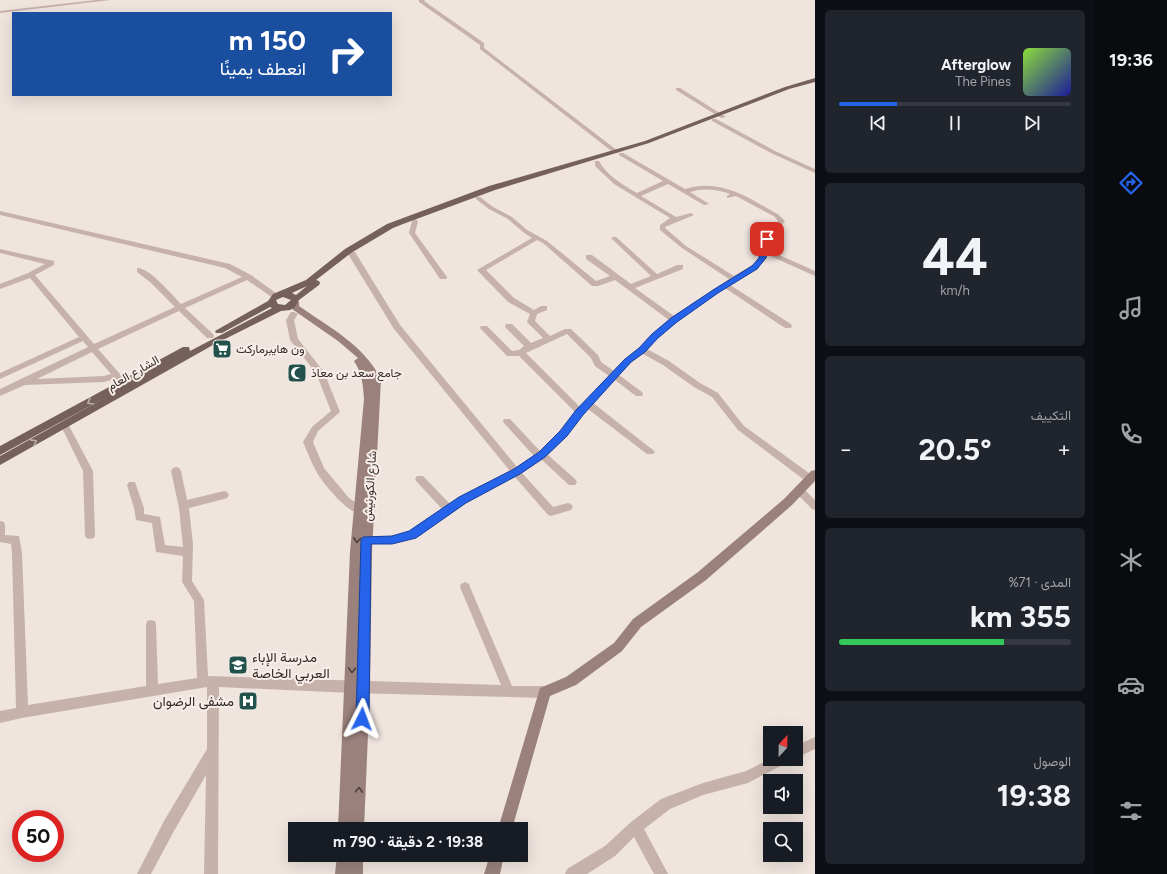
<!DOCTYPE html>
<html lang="ar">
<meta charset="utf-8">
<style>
body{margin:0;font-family:Figtree,Vazirmatn,sans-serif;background:#20242c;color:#f1f3f6;direction:rtl;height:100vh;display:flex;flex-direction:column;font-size:15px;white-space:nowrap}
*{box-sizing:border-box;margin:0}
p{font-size:13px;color:#9ea1a6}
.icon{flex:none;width:22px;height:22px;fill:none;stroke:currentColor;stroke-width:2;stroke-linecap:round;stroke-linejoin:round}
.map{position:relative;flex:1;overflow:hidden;direction:ltr}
.drawer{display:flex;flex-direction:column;gap:10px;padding:10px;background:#0d0f14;width:280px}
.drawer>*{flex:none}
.banner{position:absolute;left:12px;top:12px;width:380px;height:84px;border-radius:0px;box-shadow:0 4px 16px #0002;direction:rtl;background:#1a4fa0;color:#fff;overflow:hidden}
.needle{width:26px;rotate:22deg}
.buttons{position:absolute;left:763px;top:726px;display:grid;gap:8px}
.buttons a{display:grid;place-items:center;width:40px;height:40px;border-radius:0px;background:#171b24;box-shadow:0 4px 16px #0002;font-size:20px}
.speed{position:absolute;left:12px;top:810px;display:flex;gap:8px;font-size:20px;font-weight:700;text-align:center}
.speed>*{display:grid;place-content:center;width:52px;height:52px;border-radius:50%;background:#171b24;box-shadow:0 4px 16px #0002;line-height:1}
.speed .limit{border:6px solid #d22;background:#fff;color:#111}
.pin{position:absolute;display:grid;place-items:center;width:34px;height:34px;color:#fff;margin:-17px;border-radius:8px;box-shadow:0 2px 6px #0006}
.me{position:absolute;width:44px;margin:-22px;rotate:3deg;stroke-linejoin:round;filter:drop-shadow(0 0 3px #0008)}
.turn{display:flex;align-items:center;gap:14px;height:84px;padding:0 20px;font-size:18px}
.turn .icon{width:52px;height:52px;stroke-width:2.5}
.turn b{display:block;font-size:28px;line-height:34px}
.big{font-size:30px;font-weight:700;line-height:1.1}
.drawer .widget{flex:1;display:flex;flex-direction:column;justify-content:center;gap:6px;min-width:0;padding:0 14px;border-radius:6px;background:#20242c}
.drawer .dial{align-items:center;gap:0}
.dial b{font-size:52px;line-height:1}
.song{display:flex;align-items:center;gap:12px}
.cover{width:48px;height:48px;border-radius:6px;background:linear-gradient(135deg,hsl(90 70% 55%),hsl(240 70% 35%))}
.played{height:4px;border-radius:2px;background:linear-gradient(90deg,#2563eb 25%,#363941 25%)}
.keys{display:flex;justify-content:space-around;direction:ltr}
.heat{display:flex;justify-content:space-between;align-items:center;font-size:22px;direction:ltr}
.charge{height:6px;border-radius:3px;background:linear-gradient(90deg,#34c759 71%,#363941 0)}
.trip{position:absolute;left:288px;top:822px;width:240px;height:40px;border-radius:0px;background:#171b24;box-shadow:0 4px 16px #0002;font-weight:700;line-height:40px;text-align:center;direction:rtl}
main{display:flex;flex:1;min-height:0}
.dock{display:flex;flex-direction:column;width:72px;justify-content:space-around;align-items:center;background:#090b0e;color:#9ea1a6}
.dock .icon{width:28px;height:28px}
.dock .current{color:#2563eb}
.dock b{font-size:18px;color:#f1f3f6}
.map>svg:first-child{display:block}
</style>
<main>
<nav class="dock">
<b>19:36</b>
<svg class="icon current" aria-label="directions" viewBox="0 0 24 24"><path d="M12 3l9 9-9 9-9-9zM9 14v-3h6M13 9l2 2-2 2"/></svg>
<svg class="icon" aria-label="music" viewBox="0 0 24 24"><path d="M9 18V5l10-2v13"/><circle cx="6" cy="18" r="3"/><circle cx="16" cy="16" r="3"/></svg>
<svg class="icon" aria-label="phone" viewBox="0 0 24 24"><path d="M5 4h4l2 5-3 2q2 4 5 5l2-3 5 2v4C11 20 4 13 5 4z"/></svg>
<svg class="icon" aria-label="climate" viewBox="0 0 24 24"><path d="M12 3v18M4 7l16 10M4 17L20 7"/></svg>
<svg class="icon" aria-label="car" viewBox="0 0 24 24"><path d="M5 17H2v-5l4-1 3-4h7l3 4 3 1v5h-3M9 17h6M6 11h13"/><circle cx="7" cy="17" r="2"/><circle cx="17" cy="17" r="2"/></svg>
<svg class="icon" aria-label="filters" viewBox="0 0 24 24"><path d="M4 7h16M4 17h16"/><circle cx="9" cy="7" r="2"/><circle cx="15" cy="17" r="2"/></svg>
</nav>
<section class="drawer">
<div class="widget">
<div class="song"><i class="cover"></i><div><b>Afterglow</b><p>The Pines</p></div></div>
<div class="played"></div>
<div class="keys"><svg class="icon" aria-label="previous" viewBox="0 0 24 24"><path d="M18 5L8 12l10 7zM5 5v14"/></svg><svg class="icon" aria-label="pause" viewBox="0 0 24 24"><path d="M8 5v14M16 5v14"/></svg><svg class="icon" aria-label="next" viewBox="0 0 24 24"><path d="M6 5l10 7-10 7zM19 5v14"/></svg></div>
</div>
<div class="widget dial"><b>44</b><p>km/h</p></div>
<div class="widget"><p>التكييف</p>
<div class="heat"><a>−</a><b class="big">20.5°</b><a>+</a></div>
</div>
<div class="widget"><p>المدى · 71%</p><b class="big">355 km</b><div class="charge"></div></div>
<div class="widget"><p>الوصول</p><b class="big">19:38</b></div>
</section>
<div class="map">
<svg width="815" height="874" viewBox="0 0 815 874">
<rect width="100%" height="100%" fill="#efe4de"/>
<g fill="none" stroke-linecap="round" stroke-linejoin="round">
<path fill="#c6b2ab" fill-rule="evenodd" d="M96 0H110L0 13V11Z
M419 0H425L424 1 484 43V48L618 151V153H614L480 49V45L419 2Z
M676 88H680L726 117 721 118 676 90Z
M712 119H716L775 151 815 169V173L771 153 712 121Z
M619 153H623L685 189C722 178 748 198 779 215L785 221 770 239 768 250 815 271V276L766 254 758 269 730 285 791 324 792 326 791 328H785L725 288C697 305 669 325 647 349L669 361 700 383 718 393 744 426 813 476 815 479 813 482H807L738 430 712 397 694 387 663 365 643 354 631 363 619 375 642 392 643 394 642 396H636L615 380 593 403 653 450 655 452 653 454H647L588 409 567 436 548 455 575 479 577 482 575 485H569L542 460 522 473 553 507 568 503 571 504 573 507 571 510 551 516 548 515 515 477 466 503 416 538 392 544 362 543 361 540 362 537 366 536H392L409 532 442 509 417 482 415 479 417 476H423L450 504 460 497 510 471 394 329 348 254 352 252H355L400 325 517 467 534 456 504 423 503 421 504 419H510L540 451 561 432 575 412 519 356H507L480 328 481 326H487L512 351 519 350 524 346 506 328 505 326 506 324H512L531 343 543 338 527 322 530 314 508 302 477 270 532 238 523 232 508 219 489 209 476 199V197H480L493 207 512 217 527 230 547 241 596 281 610 276 586 259V255H592L631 284 651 276 612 239V237H616L657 274 677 265H683V269L635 288 674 316 729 279 682 248 660 230V225L670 218 614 184 595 166V161H599C606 175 623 185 637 193L663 181 619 155ZM668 184 704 205 709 204 690 192C703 188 717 189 730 194L727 196V198L736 196 775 217 778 221 764 239 759 258 752 265 734 276 686 246 665 228V227L694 215 691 213 676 217 641 196ZM537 240 543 243 592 286H598L615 280 669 320 614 371 601 362 598 355 571 329H565L550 336 535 321 537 314 547 310V306H541L534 310 514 298 486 270ZM567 334 591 358 595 366 609 376 580 407 526 353Z
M0 211 230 264 251 275 280 296 279 298H273L247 280 185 308 213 334 214 336 213 338H207L179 311 98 349 126 381 127 383 126 385H120L115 379 104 382 25 385 0 396V389L88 347 83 341 0 379V373L79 337 30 278 0 289V284L28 273 45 264 0 253V249L54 261V265L35 275 94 344 175 307 150 282 137 272V268C149 267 173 296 181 304L242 277 225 268 0 215ZM92 352 111 374 104 376 37 379Z
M415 219 418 221 415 233 447 277 446 279H440L409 233 412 221Z
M291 312H294L298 314 294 320 298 339 324 372 340 412 318 431 313 442 324 468 349 498 362 507 364 510 362 513C350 517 321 481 316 471 311 462 307 451 303 442L312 427 331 411 316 373 290 340 286 320Z
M65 423 68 424 93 471 95 535 94 538 90 539 86 538 85 535 83 471 61 426Z
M176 467 179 468 181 471 187 500 224 491 227 492 229 495 227 498 224 499 189 508 193 544 192 581 204 600 208 676 501 685 460 587 461 584 465 582 469 584 470 587 512 686H545L549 688 551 692 549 696 545 698 351 693 219 687 218 874H204L206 775 174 831 151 874H137L164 821 207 749V687L22 718 0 723V711L16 708 12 553 11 544 0 542V521L4 522 5 525V535L19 536 22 553 28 705 146 686V625L147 621 151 620 155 621 156 625 158 684 197 678 194 601 182 582 183 556 156 552 152 523 136 520 134 508 127 485 129 482H135L144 508V514L160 517 165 545 183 547 179 508 171 471 173 468Z
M799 486 802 487 815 500V510L812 509 796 493 794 490 796 487Z
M815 737V749L796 758V746Z
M770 759H788L786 763 748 783 703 795 670 809 644 829 668 874H654L634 837 615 856 587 874H565L567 869 605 846 631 822 661 799 703 783 746 771Z"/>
<path fill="#9a817c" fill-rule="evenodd" d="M295 299 299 302V306C330 328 363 344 381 379L372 552 370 687 364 829H338L350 552 364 399C363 384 362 373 354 361L358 358 338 341 292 309 291 302Z
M815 470V481L792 505 706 580 641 627 622 651 576 685 550 696 512 829H498L540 688 566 677 614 643 633 619 698 572 784 499 811 471Z
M337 855H363V874H335Z
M490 855H504L500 874H484Z"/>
<path fill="#75605c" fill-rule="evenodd" d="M815 78V82L789 89 649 143 495 190 403 224 393 228 351 253 316 280 319 281 320 283 319 285 299 300 295 307 290 310 281 311 213 345 0 465V456L110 395 0 455V446L183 347H189L190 351 272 308 270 307 222 333H216L215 331 268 301 273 294 306 280 345 249 387 224 489 186 645 141 785 87ZM307 286 296 295 292 293ZM283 297 291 300 285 305 278 304 276 300Z"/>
</g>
<defs><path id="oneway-chevron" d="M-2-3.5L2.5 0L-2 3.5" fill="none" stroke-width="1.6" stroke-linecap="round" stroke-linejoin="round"/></defs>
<g stroke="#bdaeaa">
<use href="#oneway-chevron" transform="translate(90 402) rotate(150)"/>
<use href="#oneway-chevron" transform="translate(34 442) rotate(-28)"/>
</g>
<g stroke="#4e403e">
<use href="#oneway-chevron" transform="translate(357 540) rotate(95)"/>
<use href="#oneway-chevron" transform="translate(352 670) rotate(92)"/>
<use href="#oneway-chevron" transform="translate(359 790) rotate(-87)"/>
</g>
<path fill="#2563eb" stroke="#184099" d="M767 237 770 239 768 245 766 258 757 269 718 293 677 322 658 338 645 352 631 362 583 415 567 436 545 457 520 474 466 503 416 538 392 544H371L369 719 367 723 362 725 358 723 356 719 361 540 363 537 392 536 409 531 459 497 514 469 539 452 560 431 576 410 625 359 639 348 652 334 671 318 713 290 752 266 759 258 761 245 763 239Z"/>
<defs>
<g id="supermarket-square" transform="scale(1)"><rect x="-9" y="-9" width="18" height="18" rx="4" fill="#23524c" stroke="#f8eee9"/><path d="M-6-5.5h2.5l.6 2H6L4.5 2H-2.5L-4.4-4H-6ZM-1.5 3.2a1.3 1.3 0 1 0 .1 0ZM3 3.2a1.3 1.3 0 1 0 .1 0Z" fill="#fff"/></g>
<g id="mosque-square" transform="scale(1)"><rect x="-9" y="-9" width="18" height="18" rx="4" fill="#23524c" stroke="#f8eee9"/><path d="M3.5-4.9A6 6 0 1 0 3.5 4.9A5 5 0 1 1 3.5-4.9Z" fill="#fff"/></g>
<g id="school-square" transform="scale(1)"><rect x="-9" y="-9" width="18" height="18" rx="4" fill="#23524c" stroke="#f8eee9"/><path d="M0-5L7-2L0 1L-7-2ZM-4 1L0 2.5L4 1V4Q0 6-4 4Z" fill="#fff"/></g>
<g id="hospital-square" transform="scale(1)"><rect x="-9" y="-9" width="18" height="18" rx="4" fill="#23524c" stroke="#f8eee9"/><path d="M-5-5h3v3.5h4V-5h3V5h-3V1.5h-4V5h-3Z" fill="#fff"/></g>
</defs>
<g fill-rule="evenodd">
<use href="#supermarket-square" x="222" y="349"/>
<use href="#mosque-square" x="297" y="373"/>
<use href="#school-square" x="238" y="665"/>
<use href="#hospital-square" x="248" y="701"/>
</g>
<g text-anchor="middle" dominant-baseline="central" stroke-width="4" stroke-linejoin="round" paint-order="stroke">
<g font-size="12" fill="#352b29" stroke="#f8eee9" text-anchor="start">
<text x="236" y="349">ون هايبرماركت</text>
<text x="311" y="373">جامع سعد بن معاذ</text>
</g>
<g font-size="12" fill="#352b29" stroke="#f8eee9">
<text transform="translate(133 373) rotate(-30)">الشارع العام</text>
<text transform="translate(370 486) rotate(-86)">شارع الكورنيش</text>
</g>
<g font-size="14" fill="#352b29" stroke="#f8eee9" text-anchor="start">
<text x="252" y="657">مدرسة الإباء<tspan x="252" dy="16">العربي الخاصة</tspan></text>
<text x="234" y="701" text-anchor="end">مشفى الرضوان</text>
</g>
</g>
</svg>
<div class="buttons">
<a><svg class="needle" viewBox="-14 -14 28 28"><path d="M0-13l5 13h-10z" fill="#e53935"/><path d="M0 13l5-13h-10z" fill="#9ea1a6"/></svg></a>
<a><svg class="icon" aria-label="sound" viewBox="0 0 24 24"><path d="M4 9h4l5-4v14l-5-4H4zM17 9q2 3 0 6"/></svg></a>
<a><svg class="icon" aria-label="search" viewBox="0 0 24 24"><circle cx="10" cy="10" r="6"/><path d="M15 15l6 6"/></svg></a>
</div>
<div class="speed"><div class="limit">50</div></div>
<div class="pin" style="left:767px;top:239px;background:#d93025"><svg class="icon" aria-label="arrive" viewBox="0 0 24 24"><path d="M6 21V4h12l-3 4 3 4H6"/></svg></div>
<svg class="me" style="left:362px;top:719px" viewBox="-20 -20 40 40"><path d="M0-17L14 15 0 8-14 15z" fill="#2563eb" stroke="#fff" stroke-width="4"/></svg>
<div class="trip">19:38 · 2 دقيقة · 790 m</div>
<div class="banner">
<div class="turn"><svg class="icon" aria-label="right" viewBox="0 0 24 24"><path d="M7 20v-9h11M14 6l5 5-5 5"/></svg><div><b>150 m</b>انعطف يمينًا</div></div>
</div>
</div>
</main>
